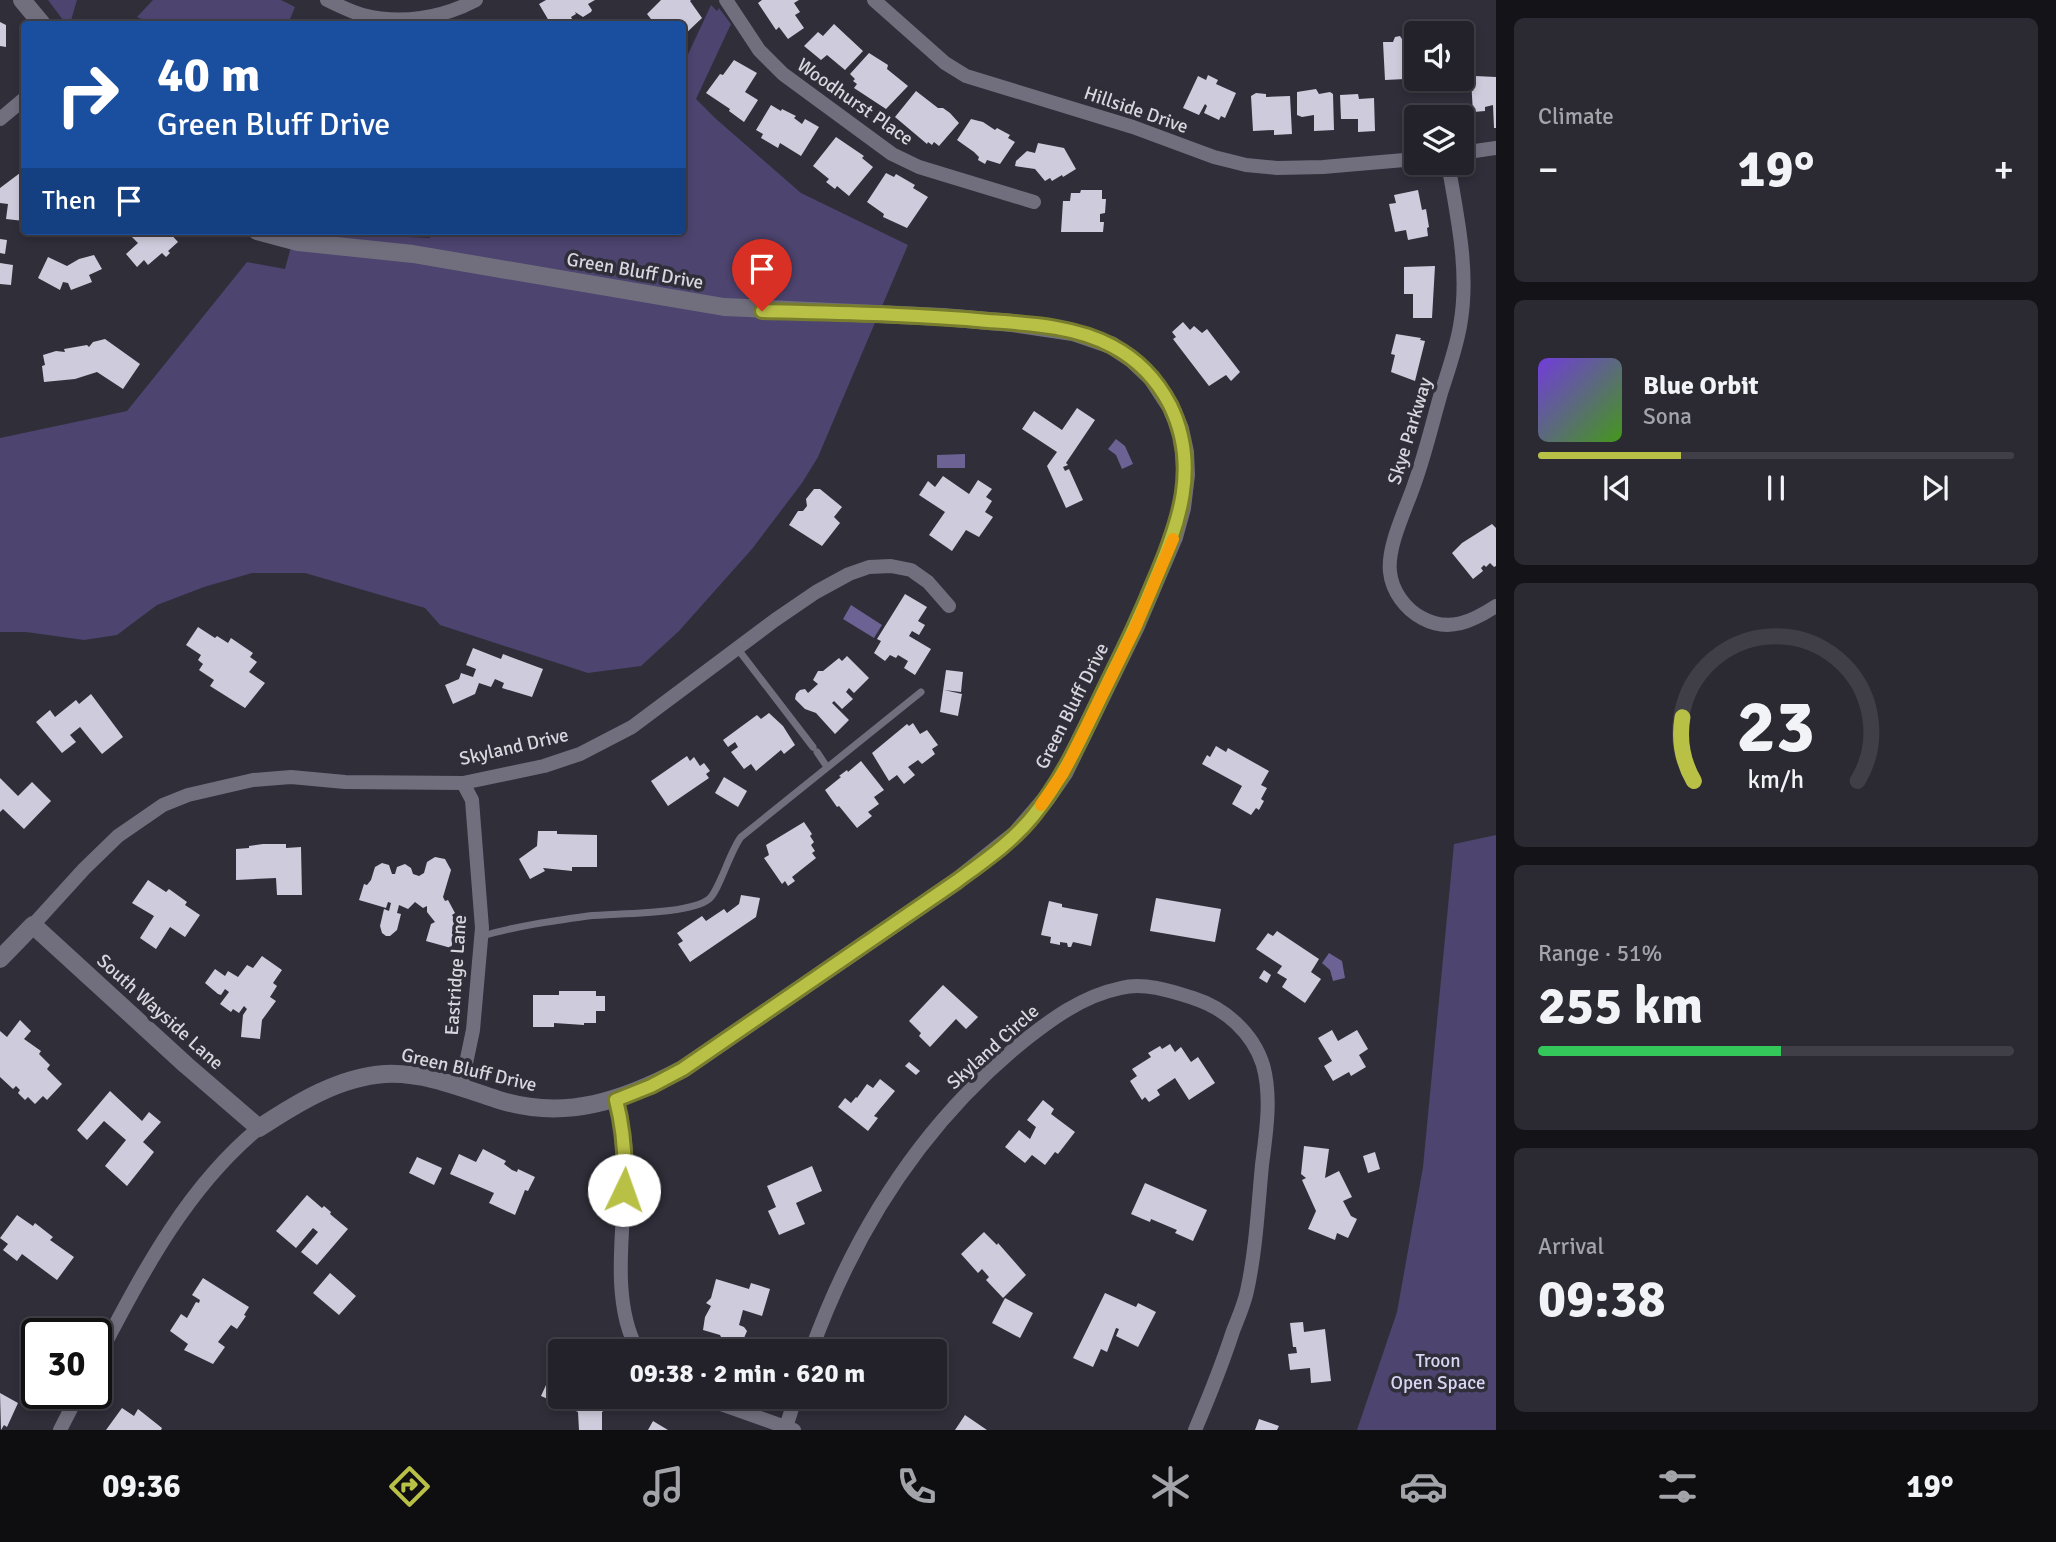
<!DOCTYPE html>
<meta charset="utf-8">
<style>
body{margin:0;font-family:Signika,sans-serif;background:#2b2a33;color:#f1f3f6;height:100vh;display:flex;flex-direction:column;font-size:26px;white-space:nowrap}
*{box-sizing:border-box;margin:0}
p{font-size:23px;color:#a3a4a9}
.icon{flex:none;width:38px;height:38px;fill:none;stroke:currentColor;stroke-width:2;stroke-linecap:round;stroke-linejoin:round}
.map{position:relative;flex:1;overflow:hidden}
.panel{display:flex;flex-direction:column;gap:18px;padding:18px;background:#131318;width:560px}
.panel>*{flex:none}
.hud{position:absolute;left:21px;top:21px;width:665px;height:214px;border-radius:7px;box-shadow:0 4px 10px #0003,0 0 0 2px #403f47;background:#1a4fa0;color:#fff;overflow:hidden}
.controls{position:absolute;left:1404px;top:21px;display:grid;gap:14px}
.controls a{display:grid;place-items:center;width:70px;height:70px;border-radius:7px;background:#23222b;box-shadow:0 4px 10px #0003,0 0 0 2px #403f47;font-size:35px}
.speed{position:absolute;left:21px;top:1318px;display:flex;gap:14px;font-size:35px;font-weight:700;text-align:center}
.speed>*{display:grid;place-content:center;width:91px;height:91px;border-radius:50%;background:#23222b;box-shadow:0 4px 10px #0003,0 0 0 2px #403f47;line-height:1}
.speed .limit{border:4px solid #111;border-radius:10px;background:#fff;color:#111}
.pin{position:absolute;display:grid;place-items:center;width:60px;height:60px;color:#fff;margin:-72px -30px;border-radius:50% 50% 50% 0;rotate:-45deg;box-shadow:0 0 7px #0007}
.pin .icon{rotate:45deg}
.me{position:absolute;width:77px;margin:-38px;rotate:3deg;stroke-linejoin:round;filter:drop-shadow(0 0 5px #0008)}
.turn{display:flex;align-items:center;gap:24px;height:147px;padding:0 21px;font-size:32px}
.turn .icon{width:91px;height:91px;stroke-width:2.5}
.turn b{display:block;font-size:49px;line-height:60px}
.then{display:flex;align-items:center;height:66px;padding:0 21px;background:#0003;gap:14px;font-size:26px}
.big{font-size:52px;font-weight:700;line-height:1.1}
.panel .tile{flex:1;display:flex;flex-direction:column;justify-content:center;gap:10px;min-width:0;padding:0 24px;border-radius:10px;background:#2b2a33}
.panel .dial{align-items:center;gap:0}
.dial svg{height:182px;overflow:visible;fill:none;stroke:#403f47;stroke-width:7;stroke-linecap:round;text-anchor:middle}
.dial text{fill:#f1f3f6;stroke:none}
.song{display:flex;align-items:center;gap:21px}
.cover{width:84px;height:84px;border-radius:10px;background:linear-gradient(135deg,hsl(260 70% 55%),hsl(100 70% 35%))}
.played{height:7px;border-radius:4px;background:linear-gradient(90deg,#b9c046 30%,#403f47 30%)}
.keys{display:flex;justify-content:space-around;direction:ltr}
.heat{display:flex;justify-content:space-between;align-items:center;font-size:38px;direction:ltr}
.charge{height:10px;border-radius:5px;background:linear-gradient(90deg,#34c759 51%,#403f47 0)}
.trip{position:absolute;left:548px;top:1339px;width:399px;height:70px;border-radius:7px;background:#23222b;box-shadow:0 4px 10px #0003,0 0 0 2px #403f47;font-weight:700;line-height:70px;text-align:center}
.tab-bar{display:flex;height:112px;justify-content:space-around;align-items:center;background:#0e0e11;color:#a3a4a9}
.tab-bar .icon{width:49px;height:49px}
.tab-bar .on{color:#b9c046}
.tab-bar b{font-size:32px;color:#f1f3f6}
main{display:flex;flex:1;min-height:0}
.map>svg:first-child{display:block}
</style>
<main>
<div class="map">
<svg width="1496" height="1430" viewBox="0 0 1496 1430">
<rect width="100%" height="100%" fill="#2f2e39"/>
<path fill="#4d446f" d="M48 0H77L70 24H66Z
M153 0H281L295 7 288 24H154L137 17Z
M711 5 717 11 719 8 731 24 696 99 715 118 801 193 908 245 818 457 802 483 752 549 679 631 641 666 588 673 440 625 425 608 305 573H252L204 587 157 605 117 635 84 640 26 632H0V438L127 411 247 262 285 269 295 232 430 238 431 231H682L683 65Z
M1496 835V1430H1357L1397 1312 1423 1167 1454 844Z"/>
<path fill="#6c6294" d="M1116 439 1125 446 1133 464 1122 469 1116 455 1108 449Z
M965 454V468H937V455Z
M851 605 882 625 874 638 843 619Z
M1329 953 1342 961 1345 978 1333 981 1330 970 1322 963Z"/>
<path fill="#ceccdc" d="M546 0H595L588 4 592 10 591 12 583 17 575 12 576 14 571 17 573 21 571 24H553L549 21 539 4Z
M661 0H691L690 1 702 18 682 37V24H655L647 14Z
M762 0H799L794 3 800 12 795 15 804 28 788 39 779 27 776 30 758 3Z
M0 22 6 25V47L0 46Z
M834 24 863 51 845 70 827 55 821 60 804 46 818 32 823 36Z
M1400 36 1404 42H1416V71H1406L1405 79 1385 80 1383 42H1393L1395 37Z
M869 53 888 65 887 69 908 86 886 109 854 88 857 84 853 81 855 79 850 74Z
M734 60 757 73 745 92 758 100 744 122 729 111 730 109 706 93 720 74 723 75Z
M1208 75 1218 80 1216 84 1236 93 1225 118 1221 116 1219 120 1204 113 1207 106 1205 104 1199 115 1183 108 1198 76 1206 80Z
M1475 76 1496 77V128H1494L1493 105 1485 107V111L1473 112 1471 80Z
M1316 89 1319 94 1330 92 1333 94 1334 130 1314 131V115L1302 117 1297 115V92Z
M916 91 938 108H943L950 113 959 123 939 146 934 142 932 145 928 142 927 144 895 117Z
M1256 93 1266 94V97L1290 96 1292 134 1274 135V130L1253 131 1251 96Z
M1358 94 1359 99 1374 98 1375 131 1358 132V119H1341L1340 95Z
M771 105 781 111 782 109 796 116 794 118 802 124 805 119 819 127 801 156 780 143 778 148 761 138 763 134 756 130Z
M971 119 983 122 995 130 997 128 1010 135 1008 138 1015 142 1000 164 987 160 985 164 978 160 979 157 974 152 957 140Z
M836 137 864 156 862 158 873 167 849 196 837 186 835 189 826 182 829 179 813 166Z
M1038 143 1064 148 1076 169 1063 177 1062 175 1052 181 1050 178 1045 181 1035 169 1015 166 1016 161 1027 151 1035 153Z
M24 170V221L6 219 8 204 0 203V188Z
M886 173 894 177 896 174 915 185 913 188 928 197 907 228 883 217 884 214 867 202Z
M1081 190H1102V199H1106L1105 213 1100 214V222H1104L1103 232H1061L1063 201H1070L1071 193H1080Z
M1418 190 1422 210 1426 209 1429 227 1427 228 1428 236 1408 240 1406 230 1395 232 1389 204 1396 203 1394 195Z
M137 231H168L178 242 168 251 170 253 166 257 162 253 148 265 144 260 137 267 126 254 138 243 131 236Z
M0 239 7 240 5 254 0 253Z
M94 255 102 269 89 275 92 282 71 290 68 283 63 282 60 290 38 278 48 257 67 266 79 259Z
M0 263 13 265 11 285 0 284Z
M1435 266 1432 318H1413V294H1404V267Z
M1183 322 1190 330 1194 326 1202 333 1207 329 1240 372 1231 381 1226 375 1209 386 1173 339 1176 337 1172 332Z
M1396 334 1421 338 1420 340 1425 341 1415 381 1391 372 1395 355 1391 354Z
M105 339 140 364 123 389 97 372 75 379 44 382 42 366 45 365 43 355 56 351 65 352 64 349 87 345 89 347 93 342Z
M1077 408 1095 420 1066 463 1068 465 1063 467 1065 471 1069 469 1083 500 1066 508 1047 466 1057 452 1022 429 1034 411 1062 430Z
M943 476 969 494 978 480 992 489 986 497 992 501 985 512 993 517 979 537 966 530 952 551 929 535 945 512 919 495 928 481 935 487Z
M814 489H820L842 507 834 517 840 523 822 546 789 525 798 511H803L807 506 806 499Z
M1492 524 1496 528V566L1494 567 1490 563 1486 567 1484 565 1481 568 1483 571 1473 579 1452 553 1462 543Z
M905 594 927 607 918 621 925 625 919 635 912 631 909 636 931 649 915 675 904 668 908 661 898 655 896 658 890 655 885 661 874 653 881 641 877 639Z
M198 627 215 638 217 636 228 643 231 638 253 653 250 657 257 662 249 672 265 683 245 708 210 686 214 680 199 670 203 664 198 660 201 655 186 645Z
M473 648 501 659 503 654 543 669 532 697 502 688 504 683 495 679 491 687 479 683 475 694 453 704 445 685 459 679 461 673 473 677 476 669 466 665Z
M847 656 869 678 854 693 849 688 846 692 853 699 842 709 834 701 832 703 849 720 835 734 816 713 805 709 795 699 796 694 800 690 805 689 808 693 818 684 813 680 818 671H823L839 658 842 661Z
M946 670 963 672 961 692 944 690 962 694 958 716 940 712Z
M91 694 123 737 102 754 80 727 70 735 76 742 62 753 36 722 50 710 55 717 76 700 79 704Z
M769 713 783 726 795 745 784 754 781 750 756 771 751 764 744 769 731 752 738 747 735 742 728 747 723 740 757 715 761 719Z
M913 723 920 734 927 730 938 745 932 749 935 754 922 764 918 760 908 767 915 775 904 784 897 775 889 781 872 753 907 724 909 726Z
M1216 746 1226 752 1228 748 1269 771 1261 785 1267 788 1261 799 1264 801 1259 810 1256 808 1251 815 1232 804 1242 786 1202 764 1207 755 1210 757Z
M687 756 690 761 694 757 700 766 704 763 710 771 706 774 709 778 668 806 651 781Z
M861 761 884 790 874 797 879 804 868 812 872 816 857 828 839 806 837 807 825 790 841 777 839 776 847 770 848 772Z
M724 777 747 791 738 807 715 793Z
M0 778 18 796 32 782 51 801 24 829 3 809 0 812Z
M804 822 812 834 810 836 814 842 811 845 815 851 812 853 816 858 792 877 795 881 788 886 785 881 782 884 764 858 769 855 766 845Z
M538 831H557V834L597 835V867H572V871L543 868 545 871 530 879 519 859 537 846Z
M263 844H286V848L301 847 302 895H277L276 878 236 880V849L249 848V846Z
M435 857 445 859 451 870 443 897 445 901 448 900 455 913 452 915 455 920 454 925 457 926 451 948 426 941 431 924 435 922 427 912V906L423 908 415 902 408 909 399 905 397 913 401 914 397 930 390 936H386L382 933 380 926 384 909 389 911 391 903 388 902 386 908 359 900 364 884 367 885 371 880 375 867 382 863 389 865 392 874H395L397 867 405 864 411 868 413 874 419 876 424 873 427 862Z
M148 880 166 892 169 889 187 902 185 905 200 915 185 937 170 927 156 949 140 938 154 916 132 903Z
M741 895 760 898 756 917 690 962 678 944 683 941 677 933 702 916 706 921 724 909 727 913 739 904Z
M1156 898 1221 909 1215 942 1150 931Z
M1049 901 1062 904V907L1098 914 1091 946 1073 942 1071 947H1068L1067 943 1060 942V945L1050 943 1051 937 1041 935Z
M1277 931 1319 959 1311 972 1321 979 1305 1003 1282 987 1287 979 1277 973 1282 966 1256 949 1268 933 1273 936Z
M262 956 282 970 273 983 277 986 270 997 276 1001 262 1020 260 1039 241 1037 243 1015 247 1009 244 1006 239 1013 233 1009 231 1012 220 1004 229 992 225 989 221 995 218 994 205 983 215 969 225 976 228 971 238 977 247 965 253 968Z
M1264 970 1271 975 1267 983 1259 978Z
M943 985 978 1017 966 1029 956 1019 930 1047 919 1036 921 1033 909 1021Z
M559 991H596V996H605V1011H596V1023H584V1025L554 1023V1027H533V995H559Z
M20 1020 31 1031 24 1039 41 1051 39 1054 50 1065 47 1069 62 1084 47 1100 43 1096 35 1104 28 1097 25 1100 18 1093 20 1090 16 1086 13 1089 0 1077V1031L7 1037Z
M1332 1030 1338 1041 1357 1030 1368 1049 1359 1055 1366 1067 1351 1076 1349 1072 1333 1081 1324 1066 1332 1061 1318 1038Z
M1170 1044 1175 1052 1181 1047 1191 1062 1198 1057 1215 1083 1189 1100 1175 1078 1157 1090 1160 1095 1149 1102 1145 1097 1142 1100 1130 1081 1137 1076 1132 1069 1151 1057 1148 1053 1160 1046 1162 1049Z
M909 1062 920 1071 916 1075 905 1066Z
M880 1079 895 1091 874 1116 878 1118 868 1131 838 1107 845 1098 851 1103 856 1097 857 1098 867 1084 873 1088Z
M110 1091 142 1121 149 1112 161 1122 143 1142 154 1152 127 1186 105 1166 126 1140 104 1121 87 1140 77 1130Z
M1043 1100 1054 1109 1051 1114 1075 1132 1058 1154 1055 1152 1045 1165 1032 1155 1025 1163 1005 1147 1019 1130 1030 1139 1036 1127 1027 1120Z
M1304 1146 1329 1149 1325 1178 1339 1171 1352 1197 1343 1201 1351 1216 1357 1219 1348 1238 1337 1233 1335 1240 1308 1229 1316 1211 1302 1180 1306 1178 1301 1174Z
M483 1149 506 1161 504 1164 512 1170 517 1172 518 1169 535 1177 528 1191 525 1190 515 1215 489 1203 494 1193 450 1174 459 1154 476 1162Z
M1375 1152 1380 1169 1368 1173 1363 1156Z
M417 1157 442 1168 434 1185 409 1173Z
M812 1166 822 1191 796 1203 805 1224 779 1235 768 1211 776 1207 767 1186Z
M1145 1183 1207 1210 1193 1241 1175 1233 1177 1230 1151 1219 1150 1222 1131 1214Z
M307 1195 322 1208 324 1206 331 1212 330 1214 348 1229 317 1265 301 1252 318 1232 313 1228 296 1248 276 1231Z
M17 1215 33 1226 35 1223 53 1237 50 1240 74 1257 57 1280 22 1254 17 1261 3 1250 8 1244 0 1238Z
M984 1232 997 1245 998 1243 1026 1275 1003 1298 986 1280 989 1277 982 1269 978 1273 961 1254Z
M330 1273 356 1296 339 1315 313 1293Z
M203 1278 249 1307 244 1315 246 1316 237 1329 231 1325 218 1342 225 1347 213 1364 184 1350 188 1344 170 1331 181 1314 187 1318 196 1302 199 1303 200 1300 192 1295Z
M716 1279 749 1289 751 1283 770 1289 762 1316 743 1310 739 1325 744 1327 747 1331 744 1338 740 1341 722 1339 720 1335 703 1330 705 1317 711 1306 706 1303 711 1298Z
M1105 1293 1136 1307 1138 1303 1156 1312 1138 1347 1116 1336 1119 1329 1116 1328 1107 1352 1101 1349 1093 1367 1073 1358Z
M1005 1298 1033 1313 1020 1338 992 1323Z
M1303 1322 1304 1332 1325 1329 1331 1381 1311 1383 1310 1368 1290 1370 1288 1354 1297 1353 1296 1347H1293L1290 1323Z
M552 1372 560 1376V1396H608L613 1404 602 1412V1430H579L578 1412 541 1396Z
M0 1393 18 1403 7 1427 4 1425 1 1430Z
M122 1408 134 1416 138 1409 162 1428 161 1430H106Z
M965 1415 987 1430H955Z
M1259 1419 1279 1426 1277 1430H1255Z
M653 1421 668 1430H648Z"/>
<g fill="none" stroke-linecap="round" stroke-linejoin="round">
<path stroke="#716f7d" stroke-width="7" d="M737 648 813 747
M817 752 827 767
M482 936C517 926 552 921 588 916 616 913 689 915 709 899 719 891 730 851 741 837L921 692"/>
<path stroke="#716f7d" stroke-width="14" d="M327 0C338 5 351 12 363 15 401 25 442 18 476 0
M726 0 759 50 783 74 892 154 919 167 1034 202
M874 0 945 63 966 76 1133 127 1214 157 1246 165 1277 168 1323 167 1416 159
M0 119 24 99
M1461 153 1496 148
M1448 163C1457 216 1470 272 1460 326 1456 349 1448 371 1441 393 1432 424 1425 455 1414 485 1406 509 1387 546 1390 572 1392 591 1405 609 1422 618 1449 633 1473 621 1496 606
M33 925 84 869 118 836 163 805 188 795 253 780 291 777 345 782 463 783 544 766 580 754 632 727 775 620 816 592 849 574 869 567 891 566 911 570 928 582 949 606
M461 1087 473 1030 482 928 472 800 463 783
M616 1100C621 1119 626 1138 626 1159 626 1217 608 1298 638 1351
M811 1351C854 1232 922 1125 1020 1044 1050 1020 1082 996 1121 988 1144 982 1171 991 1193 998 1225 1008 1253 1033 1263 1065 1272 1097 1266 1133 1262 1165 1258 1207 1256 1250 1247 1291 1244 1305 1238 1318 1233 1331 1222 1365 1209 1397 1195 1430
M96 1361C141 1276 184 1190 259 1128
M698 1396 794 1430
M786 1427 796 1396
M60 1430 79 1393"/>
<path stroke="#716f7d" stroke-width="18" d="M22 0 42 24
M0 959 33 925 186 1065 259 1128C297 1103 339 1077 385 1074 424 1072 463 1088 499 1100 566 1121 624 1100 683 1069L957 881 1016 834 1046 799 1064 773 1136 626 1174 537 1182 508 1186 475 1185 452 1180 429 1171 407 1152 378 1132 359 1111 345 1073 332 1012 323 943 317 724 307 413 254 298 242 257 231"/>
</g>
<g fill="none" stroke-linecap="round" stroke-linejoin="round">
<g stroke="#787d2e" stroke-width="18">
<path id="route" d="M624 1190C626 1158 624 1131 616 1100L651 1086 683 1069 957 881C984 861 1012 842 1033 816 1067 774 1087 725 1110 678 1126 646 1141 614 1154 582 1179 524 1200 466 1170 405 1157 380 1137 359 1112 346 1075 326 1029 324 988 321 913 314 837 313 762 311"/>
</g>
<use href="#route" stroke="#b9c046" stroke-width="12"/>
<path stroke="#f59e0b" stroke-width="12" d="M1041 805 1063 773 1073 754 1136 626 1173 539"/>
</g>
<g text-anchor="middle" dominant-baseline="central" stroke-width="7" stroke-linejoin="round" paint-order="stroke">
<g font-size="19" fill="#d8d6de" stroke="#2f2e39">
<text transform="translate(855 102) rotate(35)">Woodhurst Place</text>
<text transform="translate(1136 110) rotate(19)">Hillside Drive</text>
<text transform="translate(635 271) rotate(10)">Green Bluff Drive</text>
<text transform="translate(1410 431) rotate(-73)">Skye Parkway</text>
<text transform="translate(1072 706) rotate(-63)">Green Bluff Drive</text>
<text transform="translate(514 747) rotate(-13)">Skyland Drive</text>
<text transform="translate(456 975) rotate(-86)">Eastridge Lane</text>
<text transform="translate(160 1012) rotate(42)">South Wayside Lane</text>
<text transform="translate(993 1047) rotate(-42)">Skyland Circle</text>
<text transform="translate(469 1070) rotate(13)">Green Bluff Drive</text>
</g>
<g font-size="19" fill="#d8d4f3" stroke="#2f2e39">
<text x="1438" y="1361">Troon<tspan x="1438" dy="22">Open Space</tspan></text>
</g>
</g>
</svg>
<div class="controls">
<a><svg class="icon" aria-label="sound" viewBox="0 0 24 24"><path d="M4 9h4l5-4v14l-5-4H4zM17 9q2 3 0 6"/></svg></a>
<a><svg class="icon" aria-label="layers" viewBox="0 0 24 24"><path d="M12 4l9 5-9 5-9-5zM3 14l9 5 9-5"/></svg></a>
</div>
<div class="speed"><div class="limit">30</div></div>
<div class="pin" style="left:762px;top:311px;background:#d93025"><svg class="icon" aria-label="arrive" viewBox="0 0 24 24"><path d="M6 21V4h12l-3 4 3 4H6"/></svg></div>
<svg class="me" style="left:624px;top:1190px" viewBox="-20 -20 40 40"><circle r="19" fill="#fff"/><path d="M0-13L10 11 0 6-10 11z" fill="#b9c046"/></svg>
<div class="trip">09:38 · 2 min · 620 m</div>
<div class="hud">
<div class="turn"><svg class="icon" aria-label="right" viewBox="0 0 24 24"><path d="M7 20v-9h11M14 6l5 5-5 5"/></svg><div><b>40 m</b>Green Bluff Drive</div></div>
<div class="then">Then<svg class="icon" aria-label="arrive" viewBox="0 0 24 24"><path d="M6 21V4h12l-3 4 3 4H6"/></svg></div>
</div>
</div>
<section class="panel">
<div class="tile"><p>Climate</p>
<div class="heat"><a>−</a><b class="big">19°</b><a>+</a></div>
</div>
<div class="tile">
<div class="song"><i class="cover"></i><div><b>Blue Orbit</b><p>Sona</p></div></div>
<div class="played"></div>
<div class="keys"><svg class="icon" aria-label="previous" viewBox="0 0 24 24"><path d="M18 5L8 12l10 7zM5 5v14"/></svg><svg class="icon" aria-label="pause" viewBox="0 0 24 24"><path d="M8 5v14M16 5v14"/></svg><svg class="icon" aria-label="next" viewBox="0 0 24 24"><path d="M6 5l10 7-10 7zM19 5v14"/></svg></div>
</div>
<div class="tile dial"><svg viewBox="0 0 100 80">
<path d="M14 69A42 42 0 1 1 86 69"/>
<path d="M14 69A42 42 0 0 1 9 41" stroke="#b9c046"/>
<text x="50" y="56" font-size="32" font-weight="700">23</text>
<text x="50" y="72" font-size="11">km/h</text>
</svg></div>
<div class="tile"><p>Range · 51%</p><b class="big">255 km</b><div class="charge"></div></div>
<div class="tile"><p>Arrival</p><b class="big">09:38</b></div>
</section>
</main>
<nav class="tab-bar">
<b>09:36</b>
<svg class="icon on" aria-label="directions" viewBox="0 0 24 24"><path d="M12 3l9 9-9 9-9-9zM9 14v-3h6M13 9l2 2-2 2"/></svg>
<svg class="icon" aria-label="music" viewBox="0 0 24 24"><path d="M9 18V5l10-2v13"/><circle cx="6" cy="18" r="3"/><circle cx="16" cy="16" r="3"/></svg>
<svg class="icon" aria-label="phone" viewBox="0 0 24 24"><path d="M5 4h4l2 5-3 2q2 4 5 5l2-3 5 2v4C11 20 4 13 5 4z"/></svg>
<svg class="icon" aria-label="climate" viewBox="0 0 24 24"><path d="M12 3v18M4 7l16 10M4 17L20 7"/></svg>
<svg class="icon" aria-label="car" viewBox="0 0 24 24"><path d="M5 17H2v-5l4-1 3-4h7l3 4 3 1v5h-3M9 17h6M6 11h13"/><circle cx="7" cy="17" r="2"/><circle cx="17" cy="17" r="2"/></svg>
<svg class="icon" aria-label="filters" viewBox="0 0 24 24"><path d="M4 7h16M4 17h16"/><circle cx="9" cy="7" r="2"/><circle cx="15" cy="17" r="2"/></svg>
<b>19°</b>
</nav>
